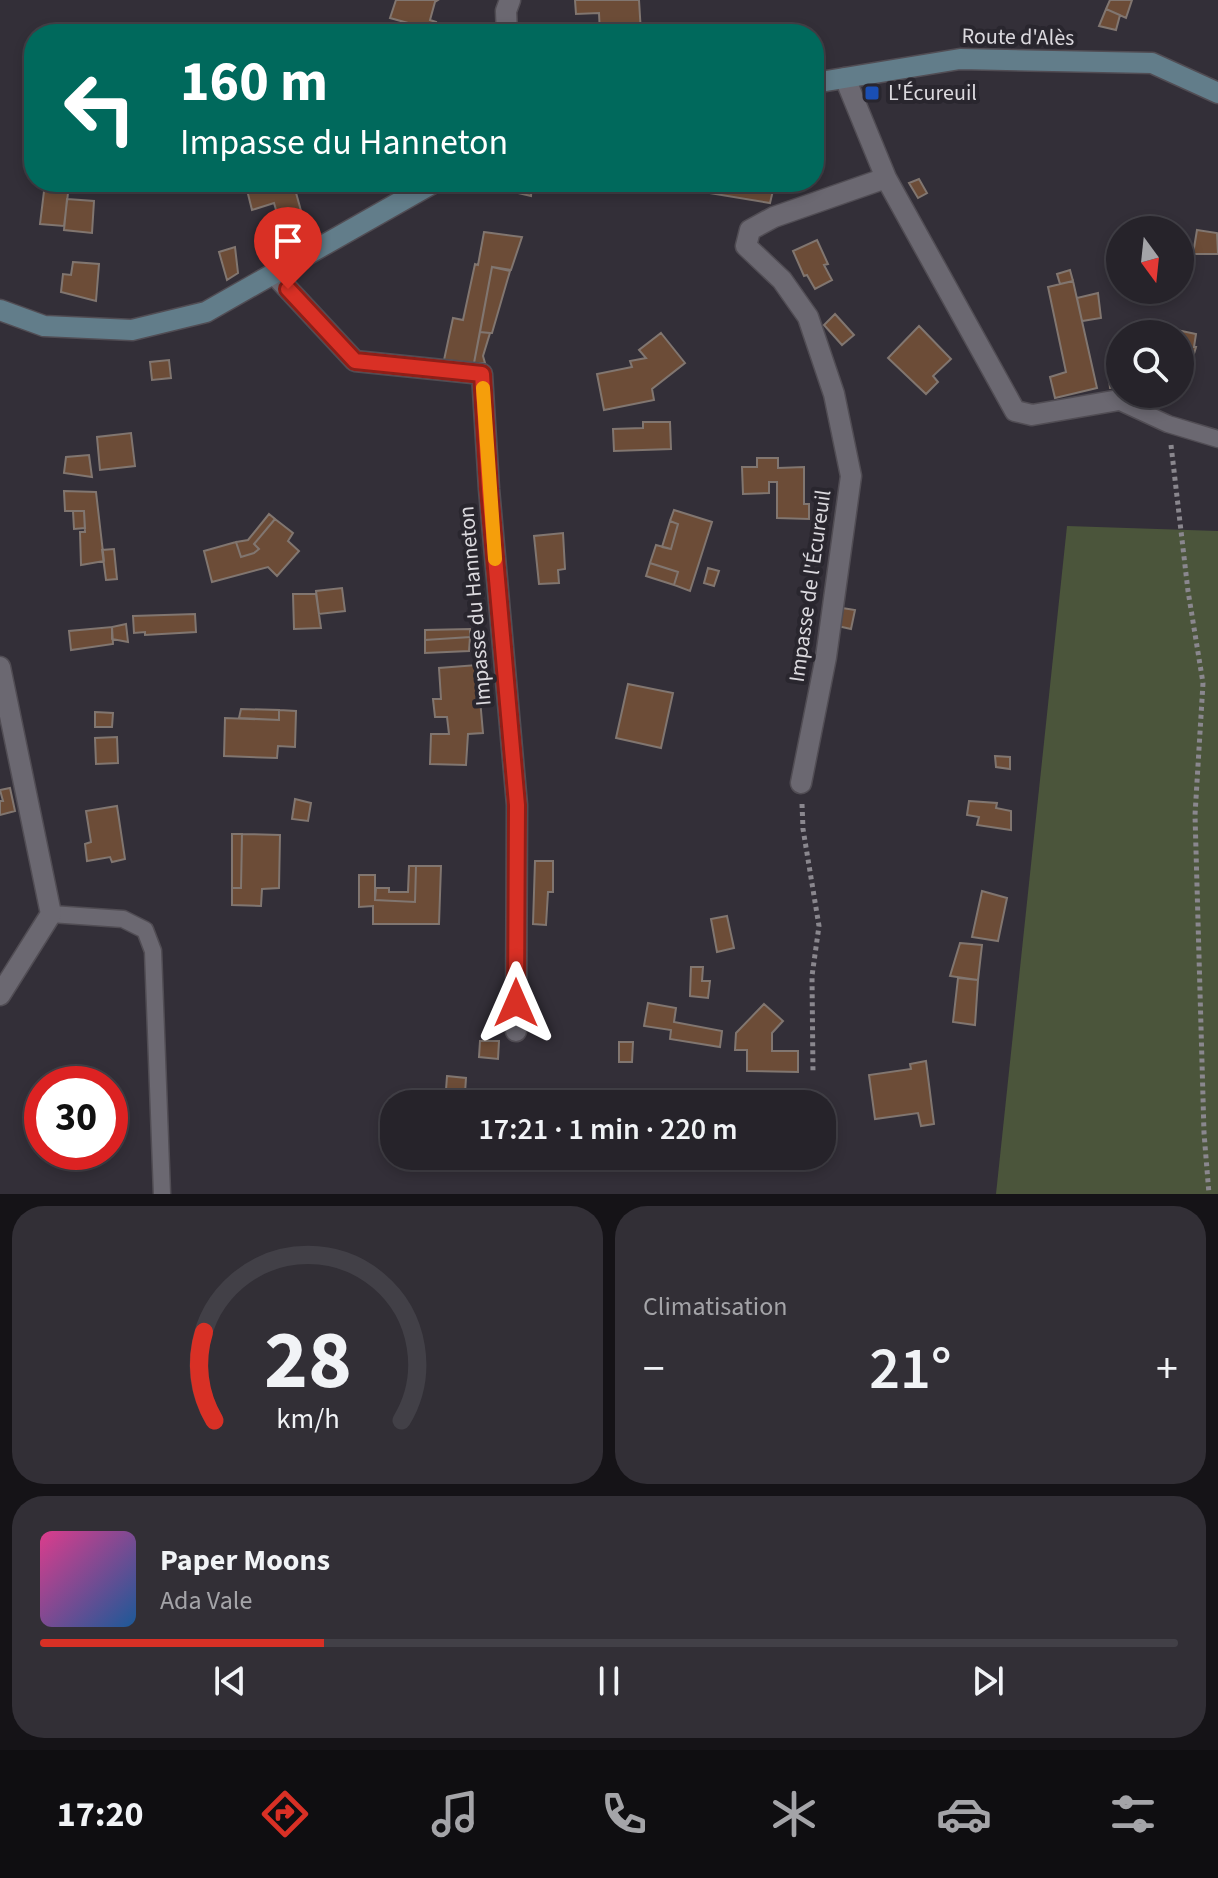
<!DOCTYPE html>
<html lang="fr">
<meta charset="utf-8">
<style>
body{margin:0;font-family:"Source Sans 3",sans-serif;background:#322f36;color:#f1f3f6;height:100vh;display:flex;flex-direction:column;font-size:30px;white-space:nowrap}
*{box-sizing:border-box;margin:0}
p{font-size:26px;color:#a4a4a8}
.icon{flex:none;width:44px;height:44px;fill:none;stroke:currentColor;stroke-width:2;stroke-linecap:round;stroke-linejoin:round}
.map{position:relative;height:1194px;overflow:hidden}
.side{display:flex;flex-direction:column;gap:12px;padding:12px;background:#151317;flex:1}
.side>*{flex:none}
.banner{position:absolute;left:24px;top:24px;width:800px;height:168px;border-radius:32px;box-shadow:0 4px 12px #0003,0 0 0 2px #424047;background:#00695c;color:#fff;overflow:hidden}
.needle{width:52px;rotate:165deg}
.controls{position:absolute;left:1106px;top:216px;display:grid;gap:16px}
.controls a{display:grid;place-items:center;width:88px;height:88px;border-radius:50%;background:#26232a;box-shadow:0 4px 12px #0003,0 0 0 2px #424047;font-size:40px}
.speed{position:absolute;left:24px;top:1066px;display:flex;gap:16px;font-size:40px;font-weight:700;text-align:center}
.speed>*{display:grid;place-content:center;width:104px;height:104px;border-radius:50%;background:#26232a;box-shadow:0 4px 12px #0003,0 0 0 2px #424047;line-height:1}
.speed .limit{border:12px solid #d22;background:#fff;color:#111}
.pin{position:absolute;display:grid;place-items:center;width:68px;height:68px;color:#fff;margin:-82px -34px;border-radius:50% 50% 50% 0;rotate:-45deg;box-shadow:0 0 8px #0007}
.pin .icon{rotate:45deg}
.me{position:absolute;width:88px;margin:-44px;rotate:0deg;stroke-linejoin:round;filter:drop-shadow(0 0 6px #0008)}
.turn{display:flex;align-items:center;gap:28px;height:168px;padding:0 24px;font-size:36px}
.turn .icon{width:104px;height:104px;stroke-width:2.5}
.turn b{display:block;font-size:56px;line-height:68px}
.big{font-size:60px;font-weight:600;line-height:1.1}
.side .card{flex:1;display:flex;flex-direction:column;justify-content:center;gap:12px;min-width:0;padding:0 28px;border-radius:32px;background:#322f36}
.side .dial{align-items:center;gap:0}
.dial svg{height:208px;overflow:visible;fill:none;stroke:#424047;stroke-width:7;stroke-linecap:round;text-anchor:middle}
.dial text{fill:#f1f3f6;stroke:none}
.song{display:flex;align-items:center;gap:24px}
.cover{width:96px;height:96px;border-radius:12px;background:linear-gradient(135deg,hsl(330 70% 55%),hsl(210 70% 35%))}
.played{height:8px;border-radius:4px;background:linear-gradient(90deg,#d93025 25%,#424047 25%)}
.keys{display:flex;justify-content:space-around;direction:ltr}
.heat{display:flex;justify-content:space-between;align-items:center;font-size:44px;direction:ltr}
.side .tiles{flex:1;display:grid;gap:12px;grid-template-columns:1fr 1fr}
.card:last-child{grid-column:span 2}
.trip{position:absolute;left:380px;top:1090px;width:456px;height:80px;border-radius:32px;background:#26232a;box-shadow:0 4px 12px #0003,0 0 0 2px #424047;font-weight:600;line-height:80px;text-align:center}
.tabs{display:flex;height:128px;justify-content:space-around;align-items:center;background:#0f0e11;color:#a4a4a8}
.tabs .icon{width:56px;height:56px}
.tabs .on{color:#d93025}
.tabs b{font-size:36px;color:#f1f3f6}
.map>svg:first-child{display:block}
</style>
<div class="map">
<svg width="1218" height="1194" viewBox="0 0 1218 1194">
<rect width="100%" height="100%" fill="#332f38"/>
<path fill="#4b553b" d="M1067 526 1218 531V1194H996Z"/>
<path fill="#6c4c37" stroke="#817670" stroke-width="2" d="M396 0H438L435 2 430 20 436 22 432 34H424L406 28 408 23 390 18Z
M575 0H639L641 33 600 34 599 13 576 14Z
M1110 0H1132L1126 18 1106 9Z
M1106 9 1120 15 1116 30 1099 26Z
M919 179 927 193 918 198 909 183Z
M251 182H293L308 236 287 247 274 203 252 210 247 190 252 189Z
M520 182H532L531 196 518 193Z
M699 182H775L770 203 697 191Z
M45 183 69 185 64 226 40 224Z
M67 199 94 201 92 233 64 230Z
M1197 230 1217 233 1218 254H1193Z
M484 232 522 237 511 270 492 267 474 363 444 360 453 318 463 320 475 264 478 265Z
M817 240 828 264 824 265 832 280 815 289 807 275 804 276 793 251Z
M235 247 238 273 227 280 219 252Z
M73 262 99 264 96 301 61 292 63 274 71 275Z
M492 267 510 271 492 333H490L480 332Z
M1070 270 1073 281 1060 284 1057 274Z
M1073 281 1097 388 1055 398 1050 377 1066 372 1048 287Z
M1098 293 1101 318 1082 321 1077 298Z
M835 314 854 335 842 345 824 325Z
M919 326 951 359 933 376 938 382 926 394 888 358Z
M1177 330 1196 334 1194 347H1196L1187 377 1180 378V334H1176Z
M480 332 490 333 483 356 485 363H474Z
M661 333 685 363 652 389 654 400 604 410 597 374 632 367 630 361 646 358 639 350Z
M1110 348 1120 349V387L1110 388 1108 368Z
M169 360 171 378 152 380 150 362Z
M643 422H670L671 449 614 451 613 429 643 428Z
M131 433 135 466 100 470 97 437Z
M89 455 92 477 64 473 66 457Z
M757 458H778V468L804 467V504H809V519L777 518V482H769V493L743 494 742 467H757Z
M64 491 96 492 104 561 81 565 80 532H85L84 511H65Z
M674 510 712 522 690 591 674 585 678 572 650 563 656 545 671 549 678 524 670 521Z
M73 511H84L85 528 74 529Z
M269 514 275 519 254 544 259 549 254 553 241 557 236 542 248 540Z
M275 519 293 533 288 541 299 551 277 576 268 567 212 582 204 551 236 542 241 557 254 553 259 549 254 544Z
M670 521 678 524 671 549 662 547Z
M563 533 565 569 558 570 559 583 539 584 534 536Z
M114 549 117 579 106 580 102 550Z
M650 563 678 572 674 585 646 576Z
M708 568 719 571 714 586 704 583Z
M342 588 345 611 319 614 316 591Z
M293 594H316L321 628 294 629Z
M836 607 855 610 851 629 833 625Z
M195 614 196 632 145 635V632L134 633 133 616Z
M126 624 128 642 112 639V627Z
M112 627 113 644 71 650 69 631Z
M470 629V637L425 640V630Z
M470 637 469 651 425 653V640Z
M477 665 483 733 468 734 466 765 430 764 431 734H449L447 717H435L433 699H441L439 668Z
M628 684 673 693 661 748 616 738Z
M241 709 279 710V720L239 718Z
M279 710 296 711 295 747 278 746 277 758 224 756 225 718 279 720Z
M95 712 113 713 112 727H95Z
M117 737 118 763 96 764 95 738Z
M995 756 1010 757V769L996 767Z
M10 788 15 811 0 815V801H3L0 790Z
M295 799 311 803 308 821 292 819Z
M969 801 997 803 996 808 1011 811V830L977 825 979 817 967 815Z
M117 806 125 859 112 862 110 857 87 861 85 844 91 842 86 811Z
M232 834H242L241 888H232Z
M242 834 280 835 279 888 262 889 261 906 232 905V888H241Z
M535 861H553V892H548L546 925 533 924Z
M409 866H416L415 902 375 900 376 888H389V892H408Z
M416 866H441L439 924H373V906L359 907V875H375V900L415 902Z
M982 891 1007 898 998 941 972 937Z
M727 916 734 948 717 952 711 919Z
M960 943 982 945 978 980 950 976Z
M691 967H703L702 981H710L708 998 690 996Z
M958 978 978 980 975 1025 953 1022Z
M648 1003 676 1008 674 1022 722 1031 720 1047 670 1039 671 1030 644 1026Z
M764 1004 783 1021 772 1033V1051H798V1072L747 1071V1050H735L736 1033Z
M480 1041H499L498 1059 479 1057Z
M619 1042H633L632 1062H619Z
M926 1061 934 1124 921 1126 918 1113 875 1119 869 1075 911 1069 910 1064Z
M447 1076 466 1078 465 1093 478 1094 477 1104H445Z
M678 1097H705V1104H678Z
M641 1156H677V1161L641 1160Z"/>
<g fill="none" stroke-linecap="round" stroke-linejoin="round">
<g stroke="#514d54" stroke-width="19">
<path id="service" d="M1116 400 1168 424 1218 439
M51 914 123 919 145 930 153 951 162 1194"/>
</g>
<g stroke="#514d54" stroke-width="23">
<path id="minor" d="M507 34 506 11 510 0
M845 78 886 178 1015 411 1032 415 1154 394
M274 274 355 361 482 374 489 489 517 805 516 1031
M0 667 51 914 0 995
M801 783 826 657 851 476 834 394 808 317 782 280 746 246 750 230 774 217 886 178"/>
</g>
<g stroke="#514d54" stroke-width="23">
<path id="secondary" d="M814 83 960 59 1152 63 1218 93
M0 310 44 326 132 330 206 312 435 182"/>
</g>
<path stroke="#8a878e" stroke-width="5" stroke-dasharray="4 4" stroke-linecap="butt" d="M1171 445 1188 591 1203 683 1195 815 1204 1133 1209 1194
M802 804 803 829 819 926 812 976 813 1074"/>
<use href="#service" stroke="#6b6871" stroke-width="16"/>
<use href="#minor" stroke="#6b6871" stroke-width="20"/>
<use href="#secondary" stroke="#627d8a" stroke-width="20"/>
</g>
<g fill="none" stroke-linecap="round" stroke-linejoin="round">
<g stroke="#8d1f18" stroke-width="20">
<path id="route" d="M288 289 355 361 482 374 489 489 517 805 516 1003"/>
</g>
<use href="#route" stroke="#d93025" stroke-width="14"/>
<path stroke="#f59e0b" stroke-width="14" d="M483 388 495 559"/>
</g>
<rect fill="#1a4fb4" stroke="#29262e" stroke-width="3" x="864" y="85" width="16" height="16" rx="4"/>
<g text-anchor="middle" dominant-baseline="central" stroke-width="8" stroke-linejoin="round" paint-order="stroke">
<g font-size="22" fill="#dbd9de" stroke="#29262e">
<text transform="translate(1018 37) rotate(1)">Route d'Alès</text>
<text transform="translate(810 586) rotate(-82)">Impasse de l'Écureuil</text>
<text transform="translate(475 606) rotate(-95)">Impasse du Hanneton</text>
</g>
<g font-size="22" fill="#dbd9de" stroke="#29262e" text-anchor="start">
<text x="888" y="93">L'Écureuil</text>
</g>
</g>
</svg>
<div class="controls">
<a><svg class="needle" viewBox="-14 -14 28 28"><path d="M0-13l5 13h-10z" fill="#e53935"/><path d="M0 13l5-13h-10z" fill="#a4a4a8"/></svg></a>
<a><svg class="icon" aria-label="search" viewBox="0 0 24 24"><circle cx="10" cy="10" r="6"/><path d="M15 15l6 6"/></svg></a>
</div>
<div class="speed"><div class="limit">30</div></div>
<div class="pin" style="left:288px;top:289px;background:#d93025"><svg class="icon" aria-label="arrive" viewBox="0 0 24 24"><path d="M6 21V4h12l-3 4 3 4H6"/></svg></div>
<svg class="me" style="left:516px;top:1003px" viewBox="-20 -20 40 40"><path d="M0-17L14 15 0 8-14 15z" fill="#d93025" stroke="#fff" stroke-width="4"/></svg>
<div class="trip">17:21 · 1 min · 220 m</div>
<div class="banner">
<div class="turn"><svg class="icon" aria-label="left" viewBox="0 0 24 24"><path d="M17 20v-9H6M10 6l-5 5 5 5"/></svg><div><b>160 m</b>Impasse du Hanneton</div></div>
</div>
</div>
<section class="side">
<div class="tiles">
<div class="card dial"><svg viewBox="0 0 100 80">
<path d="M14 69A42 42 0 1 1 86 69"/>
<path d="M14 69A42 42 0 0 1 10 35" stroke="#d93025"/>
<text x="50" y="56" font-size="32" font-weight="700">28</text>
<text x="50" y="72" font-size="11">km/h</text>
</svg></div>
<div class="card"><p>Climatisation</p>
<div class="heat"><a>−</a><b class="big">21°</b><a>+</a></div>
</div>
<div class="card">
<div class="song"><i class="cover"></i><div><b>Paper Moons</b><p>Ada Vale</p></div></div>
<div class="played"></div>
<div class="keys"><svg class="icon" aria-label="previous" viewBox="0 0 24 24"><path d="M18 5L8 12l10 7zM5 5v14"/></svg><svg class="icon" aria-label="pause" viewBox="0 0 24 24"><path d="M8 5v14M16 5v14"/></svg><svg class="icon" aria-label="next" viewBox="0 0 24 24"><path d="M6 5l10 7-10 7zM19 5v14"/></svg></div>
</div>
</div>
</section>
<nav class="tabs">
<b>17:20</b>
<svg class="icon on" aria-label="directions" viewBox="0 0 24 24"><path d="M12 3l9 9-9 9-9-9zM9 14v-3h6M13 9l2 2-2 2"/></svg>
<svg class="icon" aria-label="music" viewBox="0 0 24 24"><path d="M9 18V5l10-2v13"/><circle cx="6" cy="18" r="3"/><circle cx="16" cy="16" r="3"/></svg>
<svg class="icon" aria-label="phone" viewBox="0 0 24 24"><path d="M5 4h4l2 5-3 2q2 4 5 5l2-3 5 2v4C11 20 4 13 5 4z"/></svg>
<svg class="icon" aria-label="climate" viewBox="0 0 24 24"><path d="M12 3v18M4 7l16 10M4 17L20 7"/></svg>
<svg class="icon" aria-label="car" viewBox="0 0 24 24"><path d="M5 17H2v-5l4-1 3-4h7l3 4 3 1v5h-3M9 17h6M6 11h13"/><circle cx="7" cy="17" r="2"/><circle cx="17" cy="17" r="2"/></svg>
<svg class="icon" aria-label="filters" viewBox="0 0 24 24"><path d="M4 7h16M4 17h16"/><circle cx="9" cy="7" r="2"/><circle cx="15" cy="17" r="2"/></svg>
</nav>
